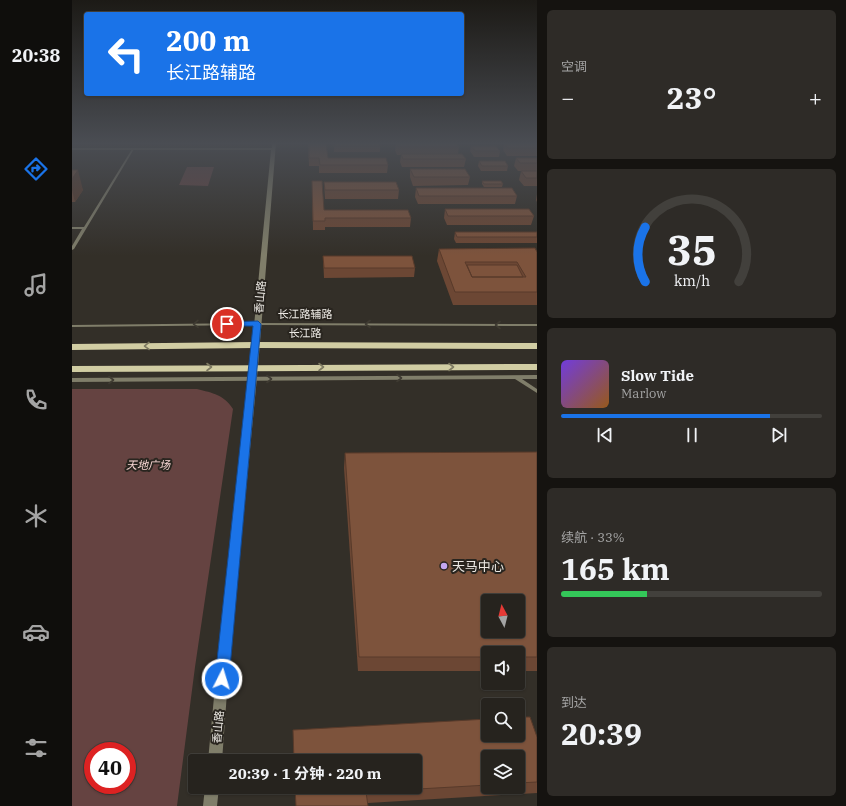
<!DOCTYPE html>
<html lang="zh">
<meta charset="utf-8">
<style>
body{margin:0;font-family:"IBM Plex Serif","Noto Sans SC",serif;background:#2e2b27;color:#f1f3f6;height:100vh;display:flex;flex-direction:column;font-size:15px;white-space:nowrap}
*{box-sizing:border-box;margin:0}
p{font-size:13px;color:#a4a4a4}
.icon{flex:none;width:22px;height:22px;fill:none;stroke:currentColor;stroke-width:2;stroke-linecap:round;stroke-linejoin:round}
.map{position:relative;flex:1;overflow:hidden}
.side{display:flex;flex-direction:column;gap:10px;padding:10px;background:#151310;width:309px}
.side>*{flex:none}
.top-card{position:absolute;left:12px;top:12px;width:380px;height:84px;border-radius:4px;box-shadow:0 1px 3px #0004,0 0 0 1px #42403c;background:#1a73e8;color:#fff;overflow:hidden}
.needle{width:26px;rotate:353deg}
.buttons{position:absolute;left:409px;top:594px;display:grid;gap:8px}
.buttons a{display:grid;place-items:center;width:44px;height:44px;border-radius:4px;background:#26231e;box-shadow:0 1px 3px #0004,0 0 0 1px #42403c;font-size:20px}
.speed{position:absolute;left:12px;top:742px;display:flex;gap:8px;font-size:20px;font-weight:700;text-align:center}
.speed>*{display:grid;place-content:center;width:52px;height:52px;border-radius:50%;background:#26231e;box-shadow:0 1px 3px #0004,0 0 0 1px #42403c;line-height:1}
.speed .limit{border:6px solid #d22;background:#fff;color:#111}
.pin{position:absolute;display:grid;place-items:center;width:34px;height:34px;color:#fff;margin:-17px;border:2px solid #fff;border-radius:50%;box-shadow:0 1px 4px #0007}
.me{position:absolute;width:44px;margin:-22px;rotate:5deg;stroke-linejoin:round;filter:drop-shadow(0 0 3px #0008)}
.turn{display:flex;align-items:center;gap:14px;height:84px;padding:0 16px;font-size:18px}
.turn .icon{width:52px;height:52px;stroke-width:2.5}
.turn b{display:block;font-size:28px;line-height:34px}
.big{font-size:30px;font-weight:700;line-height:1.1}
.side .tile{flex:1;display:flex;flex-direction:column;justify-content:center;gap:6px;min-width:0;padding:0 14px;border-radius:6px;background:#2e2b27}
.side .dial{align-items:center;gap:0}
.dial svg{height:104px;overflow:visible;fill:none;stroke:#42403c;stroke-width:7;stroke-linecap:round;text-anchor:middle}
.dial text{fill:#f1f3f6;stroke:none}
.song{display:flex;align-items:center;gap:12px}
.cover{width:48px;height:48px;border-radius:6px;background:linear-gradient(135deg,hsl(260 70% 55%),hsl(30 70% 35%))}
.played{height:4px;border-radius:2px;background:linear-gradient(90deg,#1a73e8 80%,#42403c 80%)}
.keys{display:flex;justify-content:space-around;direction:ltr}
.heat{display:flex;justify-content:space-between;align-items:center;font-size:22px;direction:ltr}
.charge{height:6px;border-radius:3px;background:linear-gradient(90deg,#34c759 33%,#42403c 0)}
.trip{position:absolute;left:116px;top:754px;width:234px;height:40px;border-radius:4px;background:#26231e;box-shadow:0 1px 3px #0004,0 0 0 1px #42403c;font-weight:700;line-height:40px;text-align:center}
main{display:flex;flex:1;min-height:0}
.menu{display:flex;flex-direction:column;width:72px;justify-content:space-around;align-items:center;background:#0f0e0c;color:#a4a4a4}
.menu .icon{width:28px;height:28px}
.menu .active{color:#1a73e8}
.menu b{font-size:18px;color:#f1f3f6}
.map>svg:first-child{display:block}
</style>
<main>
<nav class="menu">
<b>20:38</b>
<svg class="icon active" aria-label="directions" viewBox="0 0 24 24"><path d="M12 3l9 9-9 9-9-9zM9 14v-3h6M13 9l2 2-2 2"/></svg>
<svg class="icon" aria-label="music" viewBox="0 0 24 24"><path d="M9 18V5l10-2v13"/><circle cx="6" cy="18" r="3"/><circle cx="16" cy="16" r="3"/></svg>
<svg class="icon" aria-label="phone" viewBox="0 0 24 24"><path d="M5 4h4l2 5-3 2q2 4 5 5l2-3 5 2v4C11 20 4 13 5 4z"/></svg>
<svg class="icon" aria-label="climate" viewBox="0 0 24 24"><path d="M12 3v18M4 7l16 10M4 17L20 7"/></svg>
<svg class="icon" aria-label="car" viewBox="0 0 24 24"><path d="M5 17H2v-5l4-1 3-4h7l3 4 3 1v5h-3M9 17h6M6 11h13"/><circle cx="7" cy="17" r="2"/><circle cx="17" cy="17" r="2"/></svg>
<svg class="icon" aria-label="filters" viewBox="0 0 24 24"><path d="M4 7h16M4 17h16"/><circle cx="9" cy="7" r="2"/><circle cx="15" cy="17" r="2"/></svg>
</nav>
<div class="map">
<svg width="465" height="806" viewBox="0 0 465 806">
<rect width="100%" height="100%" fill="#332f28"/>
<path fill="#654341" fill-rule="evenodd" d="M115 167H142L136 186 107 185Z
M0 389H125C141 393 152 395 161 409L123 667 105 806H0ZM21 751H55V785H21Z"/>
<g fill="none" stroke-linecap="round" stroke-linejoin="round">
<path fill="#807e6a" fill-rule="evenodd" d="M61 148 62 149 2 249 0 250V246L10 229H0V227H12L60 149Z
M186 323 465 324V326L186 325 0 327V325Z
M465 375V379H450L465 389V393L443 379 0 382V378Z"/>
<path fill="#807e6a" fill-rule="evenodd" d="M200 143H204L186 367 157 665 150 761H136L145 665 178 367 199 150H0V148H200Z
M133 787H147L145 806H131Z"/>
<path fill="#d1cda3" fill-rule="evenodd" d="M184 342 465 343V349L184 348 0 350V344Z
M465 364V370L0 372V366Z"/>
</g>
<path fill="#6c4734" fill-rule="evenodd" d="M27 143H58L57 144H27Z
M66 143H94V144H66Z
M106 143H136V144H107Z
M144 143H174V144H144Z
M236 143 256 158 316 165 315 173H247V166H237Z
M262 143 308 146V152H262Z
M324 143 387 147 386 154 394 159 392 167H330L328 162 329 155H325L323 150Z
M432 143H465V156H435L431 150Z
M399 146 428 151 427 157H402L398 151Z
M444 158H465V186H452L447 180 449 171H446L442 166Z
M407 161 436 166 435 171H409L406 166Z
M338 169 398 177 396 185 341 186 338 177Z
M0 170 11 190 3 202H0Z
M240 181 252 210 339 218 338 227H253V230H241Z
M410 181 431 184 430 187H412L410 184Z
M252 182 327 190 326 199H253Z
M344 188 445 196 443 204H346L343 197Z
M465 194V202L464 200Z
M373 209 462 216 459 225H375L372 218Z
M383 232H465V243H384L382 239Z
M367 249 465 252V305H381L365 261Z
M251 256 343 268 342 277 252 278Z
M465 452V671H446V653H416V671H286L272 468 273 453Z
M221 730 465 737V793L296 803ZM416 757H446V787H416Z"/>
<path fill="#583a2a" d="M6 170 11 190 3 202 0 190V179Z"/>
<path fill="#7d533c" stroke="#583a2a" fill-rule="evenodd" d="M237 143H254L256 158H314L316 165H248L247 158H237Z
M262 143H307L308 146H262Z
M324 143H384L387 147H326Z
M432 143H465V148H436Z
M399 146H424L428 151H403Z
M329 154H390L394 159H331Z
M444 158H465V163H448Z
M407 161H433L436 166H410Z
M338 169H393L398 177H342Z
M0 170H6L0 179Z
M449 171H465V178H454Z
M240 181H250L252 210H336L339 218H253V221H241Z
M410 181H429L431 184H412Z
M252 182H324L327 190H253Z
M344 188H440L445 196H347Z
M373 209H457L462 216H376Z
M383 232H465V237H385Z
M463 248 465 252V292H383L367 249ZM393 262H445L454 277H400Z
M251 256H340L343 268H252Z
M395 265H445L451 277H400Z
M465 452V657H446V653H416V657H287L273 453ZM416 601H446V631H416Z
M446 717H458L465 737V782L446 783V757H416V785L294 792 296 806H224L223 787H343V761H222L221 730 416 719V735H446Z"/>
<defs><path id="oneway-chevron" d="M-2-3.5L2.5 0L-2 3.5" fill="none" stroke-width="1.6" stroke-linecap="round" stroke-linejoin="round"/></defs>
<g stroke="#3f3b32">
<use href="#oneway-chevron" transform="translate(124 324) rotate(179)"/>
<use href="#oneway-chevron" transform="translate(296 324) rotate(-180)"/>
<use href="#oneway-chevron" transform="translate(426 325) rotate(-180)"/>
<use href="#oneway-chevron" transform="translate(327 378)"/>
<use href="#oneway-chevron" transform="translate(197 379)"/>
<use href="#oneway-chevron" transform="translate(39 380)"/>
</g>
<g stroke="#7d7961">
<use href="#oneway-chevron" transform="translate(75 346) rotate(179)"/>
<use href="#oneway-chevron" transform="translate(137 367)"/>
<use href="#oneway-chevron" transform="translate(249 367)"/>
<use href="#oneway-chevron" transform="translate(379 367)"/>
</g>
<linearGradient id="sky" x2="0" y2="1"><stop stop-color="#1c1a16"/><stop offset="0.56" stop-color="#4a4d53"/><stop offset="1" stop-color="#4a4d53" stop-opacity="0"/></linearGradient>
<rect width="465" height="256" fill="url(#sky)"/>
<path fill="#1a73e8" stroke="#114b97" d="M186 321 189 324 157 679 155 683 150 685 145 683 143 679 181 326H155L151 324 155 322Z"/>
<circle fill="#c4a7f1" stroke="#29251f" stroke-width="1.5" cx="372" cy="566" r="4"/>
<g text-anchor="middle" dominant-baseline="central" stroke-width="4" stroke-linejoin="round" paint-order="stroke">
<g font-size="11" fill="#ebe8e3" stroke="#29251f">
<text transform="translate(188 297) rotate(-85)">香山路</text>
<text x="233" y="314">长江路辅路</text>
<text x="233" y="333">长江路</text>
<text transform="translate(146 727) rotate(-85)">香山路</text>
</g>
<g font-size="11" font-style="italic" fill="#f9d7d4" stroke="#29251f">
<text x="76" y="465">天地广场</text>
</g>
<g font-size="13" fill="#ebe8e3" stroke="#29251f" text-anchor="start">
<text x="380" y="566">天马中心</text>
</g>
</g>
</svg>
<div class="buttons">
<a><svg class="needle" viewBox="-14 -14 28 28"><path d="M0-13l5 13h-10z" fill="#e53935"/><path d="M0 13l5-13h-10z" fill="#a4a4a4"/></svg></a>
<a><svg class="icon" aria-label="sound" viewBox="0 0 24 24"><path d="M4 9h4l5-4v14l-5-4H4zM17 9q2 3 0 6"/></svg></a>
<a><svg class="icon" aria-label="search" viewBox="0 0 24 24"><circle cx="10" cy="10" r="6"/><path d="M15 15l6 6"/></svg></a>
<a><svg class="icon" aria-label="layers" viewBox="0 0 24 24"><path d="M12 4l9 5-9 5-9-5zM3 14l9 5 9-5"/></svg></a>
</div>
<div class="speed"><div class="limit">40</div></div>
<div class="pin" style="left:155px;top:324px;background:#d93025"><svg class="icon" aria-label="arrive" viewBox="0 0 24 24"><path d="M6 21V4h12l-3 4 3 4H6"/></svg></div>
<svg class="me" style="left:150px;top:679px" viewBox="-20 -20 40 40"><circle r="17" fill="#1a73e8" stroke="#fff" stroke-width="3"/><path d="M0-11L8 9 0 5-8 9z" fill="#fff"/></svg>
<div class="trip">20:39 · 1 分钟 · 220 m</div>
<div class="top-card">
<div class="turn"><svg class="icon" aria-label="left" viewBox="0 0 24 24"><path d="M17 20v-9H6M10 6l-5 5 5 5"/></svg><div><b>200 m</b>长江路辅路</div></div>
</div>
</div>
<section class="side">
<div class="tile"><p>空调</p>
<div class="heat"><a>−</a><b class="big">23°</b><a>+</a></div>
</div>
<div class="tile dial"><svg viewBox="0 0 100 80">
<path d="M14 69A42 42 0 1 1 86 69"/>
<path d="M14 69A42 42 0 0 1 14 27" stroke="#1a73e8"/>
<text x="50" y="56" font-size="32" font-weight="700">35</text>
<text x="50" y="72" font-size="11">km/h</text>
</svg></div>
<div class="tile">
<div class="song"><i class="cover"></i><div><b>Slow Tide</b><p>Marlow</p></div></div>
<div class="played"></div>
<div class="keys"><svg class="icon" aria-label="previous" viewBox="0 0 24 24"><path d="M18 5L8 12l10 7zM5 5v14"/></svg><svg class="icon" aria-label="pause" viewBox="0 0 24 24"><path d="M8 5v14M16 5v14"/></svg><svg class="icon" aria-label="next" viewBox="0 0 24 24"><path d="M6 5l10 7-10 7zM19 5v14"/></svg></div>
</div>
<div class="tile"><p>续航 · 33%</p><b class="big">165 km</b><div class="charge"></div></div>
<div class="tile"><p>到达</p><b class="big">20:39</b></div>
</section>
</main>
